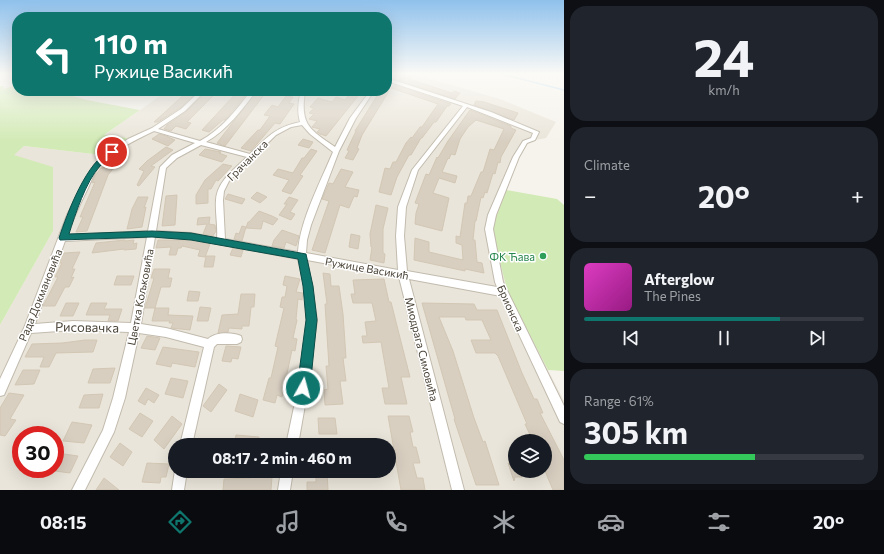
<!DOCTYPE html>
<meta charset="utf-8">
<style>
body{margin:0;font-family:Commissioner,sans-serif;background:#20242c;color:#f1f3f6;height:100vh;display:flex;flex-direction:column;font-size:15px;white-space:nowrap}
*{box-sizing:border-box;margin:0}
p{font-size:13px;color:#9ea1a6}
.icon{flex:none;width:22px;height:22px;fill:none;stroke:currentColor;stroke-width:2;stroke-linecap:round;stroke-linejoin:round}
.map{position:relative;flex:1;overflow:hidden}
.side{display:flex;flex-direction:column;gap:6px;padding:6px;background:#0d0f14;width:320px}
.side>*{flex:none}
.top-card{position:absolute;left:12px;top:12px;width:380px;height:84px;border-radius:16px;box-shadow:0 4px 16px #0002;background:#0f766e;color:#fff;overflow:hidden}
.tools{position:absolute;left:508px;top:434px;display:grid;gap:8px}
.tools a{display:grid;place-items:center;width:44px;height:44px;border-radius:50%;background:#171b24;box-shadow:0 4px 16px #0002;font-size:20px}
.speed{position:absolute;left:12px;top:426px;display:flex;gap:8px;font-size:20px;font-weight:700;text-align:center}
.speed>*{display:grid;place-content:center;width:52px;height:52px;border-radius:50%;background:#171b24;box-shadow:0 4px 16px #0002;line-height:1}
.speed .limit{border:6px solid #d22;background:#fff;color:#111}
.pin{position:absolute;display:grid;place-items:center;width:34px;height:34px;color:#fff;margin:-17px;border:2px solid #fff;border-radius:50%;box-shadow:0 1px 4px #0007}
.me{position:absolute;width:44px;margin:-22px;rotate:7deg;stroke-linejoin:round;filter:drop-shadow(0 0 3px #0008)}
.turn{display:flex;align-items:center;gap:14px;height:84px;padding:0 16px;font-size:18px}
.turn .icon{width:52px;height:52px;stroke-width:2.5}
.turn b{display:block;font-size:28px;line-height:34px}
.big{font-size:30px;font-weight:700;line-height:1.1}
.side .tile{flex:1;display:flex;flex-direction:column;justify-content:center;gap:6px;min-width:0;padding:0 14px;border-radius:16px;background:#20242c}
.side .dial{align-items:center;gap:0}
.dial b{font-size:52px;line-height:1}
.song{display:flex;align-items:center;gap:12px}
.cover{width:48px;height:48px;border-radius:6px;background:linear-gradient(135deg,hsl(310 70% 55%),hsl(310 70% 35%))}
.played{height:4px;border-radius:2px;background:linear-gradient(90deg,#0f766e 70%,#363941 70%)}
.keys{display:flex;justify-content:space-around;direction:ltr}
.heat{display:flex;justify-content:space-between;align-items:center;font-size:22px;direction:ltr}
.charge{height:6px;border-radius:3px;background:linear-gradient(90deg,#34c759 61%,#363941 0)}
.trip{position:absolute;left:168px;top:438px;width:228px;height:40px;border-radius:20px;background:#171b24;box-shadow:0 4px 16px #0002;font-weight:700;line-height:40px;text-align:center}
.dock{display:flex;height:64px;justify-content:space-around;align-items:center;background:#090b0e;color:#9ea1a6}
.dock .icon{width:28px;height:28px}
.dock .current{color:#0f766e}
.dock b{font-size:18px;color:#f1f3f6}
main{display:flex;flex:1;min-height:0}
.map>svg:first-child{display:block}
</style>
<main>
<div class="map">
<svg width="564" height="490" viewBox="0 0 564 490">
<rect width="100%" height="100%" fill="#f6f3ec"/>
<path fill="#eae5da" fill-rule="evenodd" d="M387 74H413L500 99 556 122 546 138 525 142 491 227 508 293 564 401V490H0V325L53 231 13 155 24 146 102 155 127 138 103 136 167 91H387ZM21 435H55V469H21ZM515 441H545V471H515ZM175 445H389V471H175Z"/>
<path fill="#d2eab5" d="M17 85V91H56L87 100 140 110 104 135 128 138 102 155 24 146 14 155 53 167V231L0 325V86H4L3 89Z
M506 190 557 199 564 205V371L548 370 508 293 491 227Z"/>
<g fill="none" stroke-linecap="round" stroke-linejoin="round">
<path stroke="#a9d4f2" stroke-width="1.5" d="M502 74 564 90"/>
</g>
<path fill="#d8cfc1" stroke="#d3c7b4" d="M406 74 412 76 409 79 452 93 454 91 460 93 455 99 400 81 399 80Z
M395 85 451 104 449 106H447L436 122H434L422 138H421L411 155H409L397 177 391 195 379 192 385 168 390 169 393 162H396L406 143 411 137 412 138 420 127H422L438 104 391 88Z
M188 91 197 92 180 108 158 122H154Z
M238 91H249L225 120H223L209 132 202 130Z
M257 91H267L225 146 217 143Z
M352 91H362L326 136 320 134 317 132 320 129 312 127 317 121 309 119 314 114 309 113 314 108 310 107 318 98 332 102 336 97 345 100Z
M380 91H389L362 135 357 148 359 149 353 160 345 158 349 151 347 150 356 131H355Z
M205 93 214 95 187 122 191 123 186 129 176 126 171 131 164 129 167 125 186 112Z
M286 96 293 97 289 103 294 104 280 124 275 123 251 151 241 148 258 130H260L270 116 264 115 272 105 278 107Z
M476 101 484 102 518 113 514 120 474 105Z
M470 110 511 126V128L516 130 501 157 500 163 498 162 495 174 493 173 487 193 485 192 483 198 481 197 476 221H475L473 240H475L477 262 482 263 484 273 465 269V271L414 260 415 238 429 242V252L463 260 462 245 456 243V236L460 237 465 203H467L468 196H471L481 172H483L490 149 494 150 504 129 476 120 468 127 460 139 455 155 451 154 449 159 448 158 442 172 457 176 455 183 439 178 433 193 449 198 442 231 415 224 416 213 419 204 415 203 426 174 429 175 437 157 438 158 448 141Z
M159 134 166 136 175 140 168 146 152 139Z
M303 139 313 142 309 148 298 145Z
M166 147 173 150 151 166 155 167 139 186 137 185 144 171 139 169 147 161Z
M205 149 221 152 219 153 227 156 222 162 199 155Z
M311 149 317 151 300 175 303 176 291 194 282 191 289 180 273 175 278 169 293 173 302 158H304Z
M112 159 120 160 108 175 87 231 76 232 83 217H80L95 182 92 183 95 176 101 168H103Z
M223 164 232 166 218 181 216 180 211 189H208V203L196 204V195L205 180Z
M341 169 353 172 345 187 359 190 357 197 354 196 349 208 340 205 325 253 312 250 329 201 322 199 329 183 333 184Z
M257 192 267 197 260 203 251 198Z
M228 194 245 199 242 204 225 199Z
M177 195 175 225 162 226 166 196Z
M138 197H148L144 208 146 207 142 227 127 229 132 209Z
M289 197 298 200 290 212 295 214 291 220 279 215 287 204H284Z
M376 205 388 208 383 229V253L385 254 384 263 370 260 372 247H371L370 234Z
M259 211 272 216 278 219 273 225 263 221 261 229 246 228 248 222H249Z
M210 217 209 224 215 225 216 231 213 236 203 234 207 224 197 225 198 218Z
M242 226 246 227 242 241 234 239 236 233 239 234Z
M282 230 299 236 296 246 286 242 284 248 272 246 274 240Z
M351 234 360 236 358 249 349 247Z
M125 240V241L134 240 133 244 137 243 136 249 124 250V249L92 253 96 243Z
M158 240H191L210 244 205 257 198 256 200 250 182 246 181 248H178L176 255H169L171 247 156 248Z
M233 248 243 250 241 257 230 255Z
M80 252 72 269H75L71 278 74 277 69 287H65L55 306H43L58 277H55L62 263H59L64 253Z
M206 256H215L213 267H204Z
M154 269H170L168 278H172L170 287H161L155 308H145L154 278H151Z
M323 273 330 274 331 286H339L343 314 346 358H343L346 381H340L343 404 325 405 324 390 328 389 326 366H329L325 304H327Z
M117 276H134L131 285H114Z
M285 276 300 279 296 292 303 293 302 300 298 299 296 319 297 320 293 338 297 339 295 351 292 350 282 397 277 395 275 403 263 400 269 378H271L278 347 275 346 284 308 280 307 282 297H285L287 286 283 285Z
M384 279 389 302H391L396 322 410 377H401L407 404H385L382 388H389L381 342 363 343 362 336H367L365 322 376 321 372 303H353L351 294H355L353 280Z
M189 291 200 292 198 301H187Z
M241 294H255L254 307H251L249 326H242V329L229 328 228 332 218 333 222 315 238 314Z
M66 303H79L73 316H60Z
M91 303H107L104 309H122L118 321H108L110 315H86Z
M422 303 474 304 477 310H497L522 373 534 399H537L543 413H540L564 460V490H553L545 471V437H531L525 424H527L498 356 495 353H476L471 340H491L482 320H466L465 317H439L453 351 474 418 483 442 485 441 499 485H476L454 419H455Z
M200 307 211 308 208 321H197Z
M155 308H169L168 315 193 316 190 330 171 328 173 323H169L170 321H152Z
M147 336 160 338 155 350 141 348Z
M85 340H97L93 352 56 353 49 367H40L44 357H25L32 344 62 343Z
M226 346 241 347 238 359 232 358 231 362 222 361Z
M163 347 199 352 195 367 172 363 171 367 156 364Z
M115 368 110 383H88L93 369Z
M23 370H40L34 384 15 385Z
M171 378 188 381 183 398 165 394Z
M219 384 227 390 211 412 203 406Z
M146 388 159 395 154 403 148 399 145 405 138 401Z
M9 393 24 395 10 419 16 420 5 436 0 435V408Z
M103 394 99 408H79L84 395Z
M240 394 258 400 253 417 235 411Z
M140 413 153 421 142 437 129 429Z
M172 416 182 424 164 449 154 440Z
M388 416H409L413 432H410L413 447H416L420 463H413L417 478H423L425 490H401Z
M318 418H335L337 434H319Z
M72 422 92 425 84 443 63 441Z
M236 435 259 437 258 445H234Z
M120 443 132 452 123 466 110 457Z
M57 453 78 456 70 473 55 471V458Z
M147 463 169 464 166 477H161L160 483 142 482Z
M508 463H515V471H520L522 477H515L514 481Z
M316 471H327L328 490H307V482H316Z
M251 476 272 477 271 490H223L224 479 251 478Z
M104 478 119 490H96Z"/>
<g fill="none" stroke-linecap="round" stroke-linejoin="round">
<g stroke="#c2bbae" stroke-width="2">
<path id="minor" d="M387 78 491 112 539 132 535 140 527 143 519 157 496 215 493 229 503 282 564 406V424L560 422 501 296 409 279 464 490H452L399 277 307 260 312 286 317 320 308 388 298 445H286L298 388 307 320 304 286 298 259 191 239 155 237 141 324 166 328 208 339C215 332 232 332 241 336L242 339 241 342 237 344H217L214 347 192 445H180L204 347 166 337 139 333 125 398 114 432 85 490H72L103 430 113 398 129 332 73 330 31 333 4 395 0 396V379L24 328 67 215 86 178 94 165 110 151 128 139 152 128 181 109 200 91H205L185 111 158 129 200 141C222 129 236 110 251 91H256C242 110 227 130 206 142L250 154C267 137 276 127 300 122 297 111 298 102 301 91H305C300 125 309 129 335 147L350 118 370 91H374L356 118 339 151 311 225 307 240 306 253 398 270 396 236 398 207 412 170 463 106 387 81ZM467 107 533 133 531 138 523 141 513 157 488 215 485 229 495 282 497 287 407 271 404 236 406 207 418 170ZM302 125 310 134 333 152C321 181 300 220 298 252L225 239 223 200 224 191 229 181 276 135 291 127ZM154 131 195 143 172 155 160 167 148 231 67 235C73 219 80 204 87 190 91 182 94 172 100 165 115 150 135 140 154 131ZM201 145 247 157C235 169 217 181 216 200 215 212 218 225 217 238L191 233 156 231 166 168 177 158ZM147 237 131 323 73 321 35 324 65 241Z
M175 470 187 471 184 490H172Z
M281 471H293L290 490H278Z"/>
</g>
<use href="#minor" fill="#fff" fill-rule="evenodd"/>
</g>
<linearGradient id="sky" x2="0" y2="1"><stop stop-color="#8fc1ec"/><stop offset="0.52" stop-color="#fbfaf6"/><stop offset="1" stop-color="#fbfaf6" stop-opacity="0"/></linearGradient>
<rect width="564" height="142" fill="url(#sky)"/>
<path fill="#0f766e" stroke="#0a4d48" d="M112 150 115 152 114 154C109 158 104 162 100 166 86 181 75 215 69 234L152 231 191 233 306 254 313 286 317 320 310 388 308 393 303 395 299 393 297 388 306 320 303 286 298 259 191 240 152 237 60 240 59 238C67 214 87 159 112 150Z"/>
<circle fill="#2e9e5b" stroke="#fff" stroke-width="1.5" cx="543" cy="256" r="4"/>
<g text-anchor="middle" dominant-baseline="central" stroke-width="3" stroke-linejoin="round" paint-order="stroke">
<g font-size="11" fill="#4b4439" stroke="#fff">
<text transform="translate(247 160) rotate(-45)">Грачанска</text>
<text transform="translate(367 268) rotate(10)">Ружице Васикић</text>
<text transform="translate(40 295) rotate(-68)">Рада Докмановића</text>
<text transform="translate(140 297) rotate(-79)">Цветка Кољковића</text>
<text transform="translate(511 308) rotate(66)">Брионска</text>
<text transform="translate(422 349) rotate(76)">Миодрага Симовића</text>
</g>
<g font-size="11" fill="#27864d" stroke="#fff" text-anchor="end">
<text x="535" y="256">ФК Ћава</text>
</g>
<g font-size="13" fill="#4b4439" stroke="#fff">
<text transform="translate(87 327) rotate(1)">Рисовачка</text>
</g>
</g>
</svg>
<div class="tools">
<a><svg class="icon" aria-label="layers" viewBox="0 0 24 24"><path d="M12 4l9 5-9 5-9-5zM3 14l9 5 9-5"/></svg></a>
</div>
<div class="speed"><div class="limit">30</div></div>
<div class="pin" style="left:112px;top:152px;background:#d93025"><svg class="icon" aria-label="arrive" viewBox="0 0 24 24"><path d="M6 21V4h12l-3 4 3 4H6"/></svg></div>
<svg class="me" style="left:303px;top:388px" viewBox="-20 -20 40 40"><circle r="17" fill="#0f766e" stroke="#fff" stroke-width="3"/><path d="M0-11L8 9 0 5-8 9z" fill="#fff"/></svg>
<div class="trip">08:17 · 2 min · 460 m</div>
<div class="top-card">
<div class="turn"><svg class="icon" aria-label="left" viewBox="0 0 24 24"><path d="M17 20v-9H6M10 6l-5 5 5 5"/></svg><div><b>110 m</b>Ружице Васикић</div></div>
</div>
</div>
<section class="side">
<div class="tile dial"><b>24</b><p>km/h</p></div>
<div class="tile"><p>Climate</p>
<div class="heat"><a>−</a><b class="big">20°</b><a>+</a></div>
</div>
<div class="tile">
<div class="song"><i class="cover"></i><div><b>Afterglow</b><p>The Pines</p></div></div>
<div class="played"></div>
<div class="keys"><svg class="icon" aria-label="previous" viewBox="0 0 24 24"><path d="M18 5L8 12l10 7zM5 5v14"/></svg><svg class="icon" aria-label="pause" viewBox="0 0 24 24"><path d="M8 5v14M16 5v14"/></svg><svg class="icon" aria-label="next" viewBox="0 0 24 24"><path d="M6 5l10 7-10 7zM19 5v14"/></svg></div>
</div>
<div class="tile"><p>Range · 61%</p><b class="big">305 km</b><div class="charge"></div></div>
</section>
</main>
<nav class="dock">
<b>08:15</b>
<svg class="icon current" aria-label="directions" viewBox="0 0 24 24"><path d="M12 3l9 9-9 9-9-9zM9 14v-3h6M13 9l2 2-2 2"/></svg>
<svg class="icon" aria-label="music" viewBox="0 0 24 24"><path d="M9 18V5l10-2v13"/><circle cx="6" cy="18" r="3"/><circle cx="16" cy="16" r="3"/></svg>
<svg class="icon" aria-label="phone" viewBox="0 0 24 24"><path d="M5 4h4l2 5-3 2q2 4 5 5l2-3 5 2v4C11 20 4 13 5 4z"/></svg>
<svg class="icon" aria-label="climate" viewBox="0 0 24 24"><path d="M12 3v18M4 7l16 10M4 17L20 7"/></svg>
<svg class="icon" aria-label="car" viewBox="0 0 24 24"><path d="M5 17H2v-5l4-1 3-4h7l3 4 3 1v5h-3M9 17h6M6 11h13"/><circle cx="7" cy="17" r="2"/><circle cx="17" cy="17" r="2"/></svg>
<svg class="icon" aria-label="filters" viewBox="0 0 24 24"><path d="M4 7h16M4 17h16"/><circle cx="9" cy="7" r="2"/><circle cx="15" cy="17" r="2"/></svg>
<b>20°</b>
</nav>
